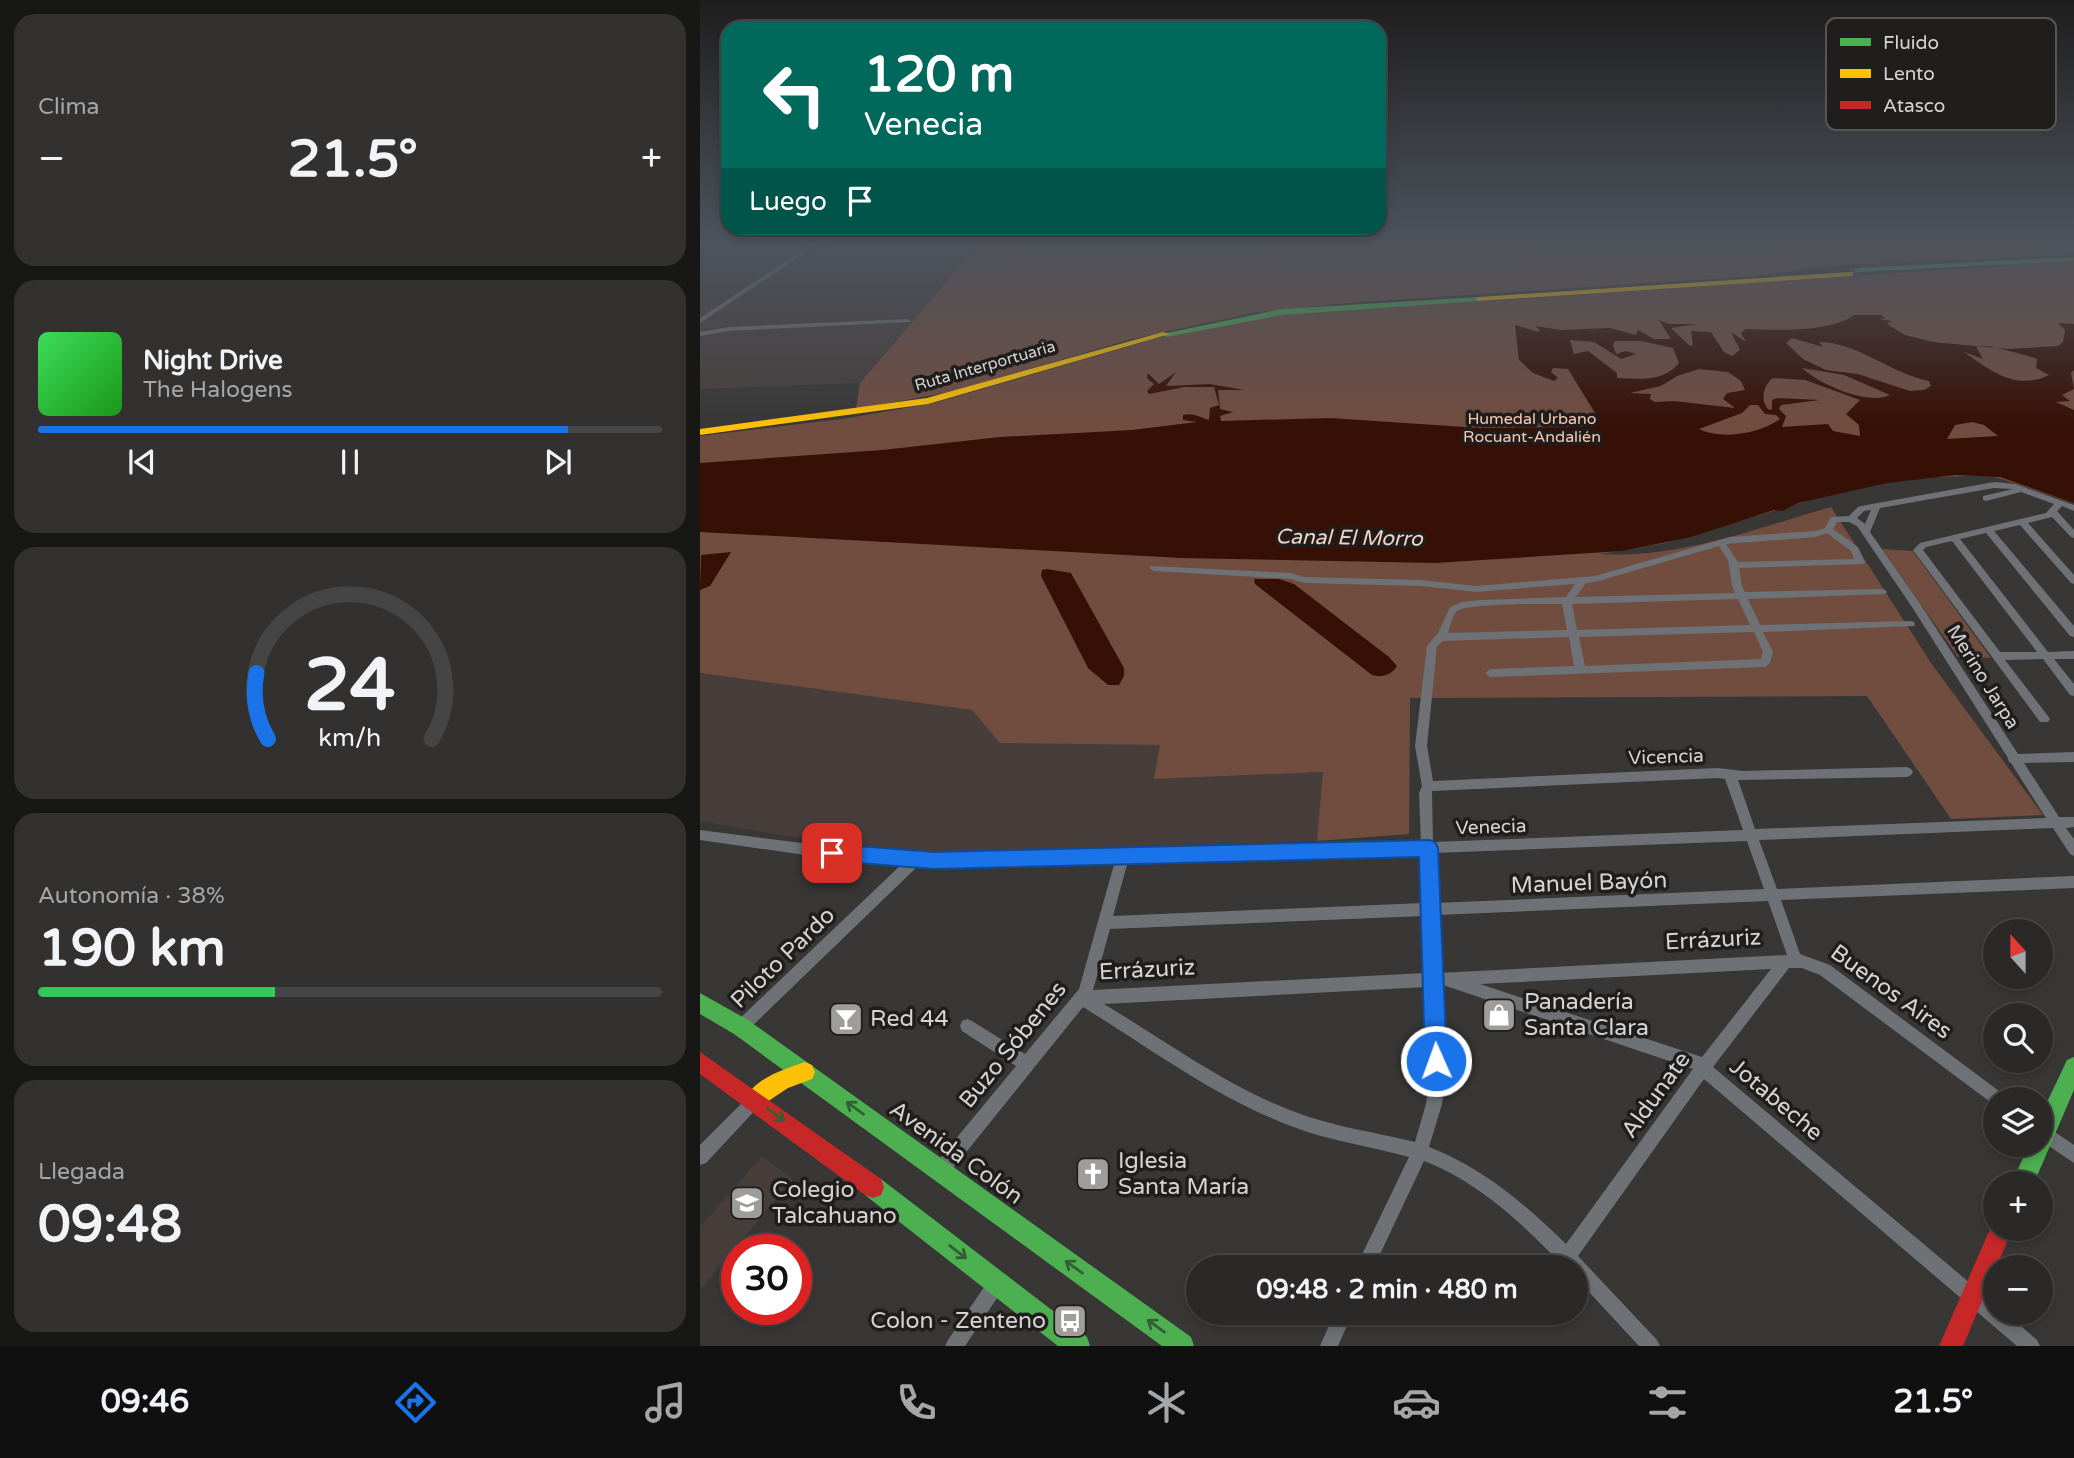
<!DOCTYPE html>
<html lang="es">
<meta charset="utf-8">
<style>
body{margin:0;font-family:"Varela Round",sans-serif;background:#323130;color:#f1f3f6;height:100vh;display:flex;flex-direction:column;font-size:26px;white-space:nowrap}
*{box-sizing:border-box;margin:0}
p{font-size:23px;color:#a5a6a8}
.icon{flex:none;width:38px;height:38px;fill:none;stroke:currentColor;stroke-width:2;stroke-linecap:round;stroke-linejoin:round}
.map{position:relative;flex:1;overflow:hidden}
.side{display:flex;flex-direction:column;gap:14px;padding:14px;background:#171716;width:700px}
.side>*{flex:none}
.banner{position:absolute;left:21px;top:21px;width:665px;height:214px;border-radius:21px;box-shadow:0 4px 10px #0003,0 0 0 2px #464545;background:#00695c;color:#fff;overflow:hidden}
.needle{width:46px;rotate:339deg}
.fabs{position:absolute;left:1283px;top:919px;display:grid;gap:14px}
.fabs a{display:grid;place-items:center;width:70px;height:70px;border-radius:50%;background:#2a2928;box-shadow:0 4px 10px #0003,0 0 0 2px #464545;font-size:35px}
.speed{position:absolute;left:21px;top:1234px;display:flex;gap:14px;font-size:35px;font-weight:700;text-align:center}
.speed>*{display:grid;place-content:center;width:91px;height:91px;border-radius:50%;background:#2a2928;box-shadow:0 4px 10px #0003,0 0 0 2px #464545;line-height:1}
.speed .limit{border:10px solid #d22;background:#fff;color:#111}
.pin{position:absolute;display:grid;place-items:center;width:60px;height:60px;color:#fff;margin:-30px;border-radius:14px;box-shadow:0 4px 10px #0006}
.me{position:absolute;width:77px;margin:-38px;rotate:358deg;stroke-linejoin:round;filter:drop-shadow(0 0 5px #0008)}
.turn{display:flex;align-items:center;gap:24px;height:147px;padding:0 28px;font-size:32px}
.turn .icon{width:91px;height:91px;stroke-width:2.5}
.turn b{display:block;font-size:49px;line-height:60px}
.then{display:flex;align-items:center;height:66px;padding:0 28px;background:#0003;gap:14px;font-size:26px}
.big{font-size:52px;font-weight:800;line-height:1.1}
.side .card{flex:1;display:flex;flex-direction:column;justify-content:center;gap:10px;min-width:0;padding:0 24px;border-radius:21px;background:#323130}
.side .dial{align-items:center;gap:0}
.dial svg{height:182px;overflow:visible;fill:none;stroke:#464545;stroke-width:7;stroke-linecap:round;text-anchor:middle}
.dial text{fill:#f1f3f6;stroke:none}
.song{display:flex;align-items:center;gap:21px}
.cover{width:84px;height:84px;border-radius:10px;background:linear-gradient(135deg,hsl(130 70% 55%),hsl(120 70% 35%))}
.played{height:7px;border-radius:4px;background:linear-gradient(90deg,#1a73e8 85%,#464545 85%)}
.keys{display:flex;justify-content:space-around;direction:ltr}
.heat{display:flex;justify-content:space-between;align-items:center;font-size:38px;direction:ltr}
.charge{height:10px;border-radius:5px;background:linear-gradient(90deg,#34c759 38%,#464545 0)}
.trip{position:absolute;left:486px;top:1255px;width:402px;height:70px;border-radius:35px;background:#2a2928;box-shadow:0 4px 10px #0003,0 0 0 2px #464545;font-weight:800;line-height:70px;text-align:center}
.dock{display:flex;height:112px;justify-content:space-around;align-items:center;background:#111010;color:#a5a6a8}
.dock .icon{width:49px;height:49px}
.dock .current{color:#1a73e8}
.dock b{font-size:32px;color:#f1f3f6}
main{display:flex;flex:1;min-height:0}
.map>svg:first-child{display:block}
</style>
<main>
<section class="side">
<div class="card"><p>Clima</p>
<div class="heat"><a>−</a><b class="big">21.5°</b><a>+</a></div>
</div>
<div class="card">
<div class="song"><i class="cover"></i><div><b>Night Drive</b><p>The Halogens</p></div></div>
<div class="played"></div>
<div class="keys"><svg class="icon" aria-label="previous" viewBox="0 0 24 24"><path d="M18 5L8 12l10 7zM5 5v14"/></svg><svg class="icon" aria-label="pause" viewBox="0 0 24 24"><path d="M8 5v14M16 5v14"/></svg><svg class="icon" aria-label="next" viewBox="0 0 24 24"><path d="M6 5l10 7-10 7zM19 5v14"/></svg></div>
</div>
<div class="card dial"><svg viewBox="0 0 100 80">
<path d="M14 69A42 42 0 1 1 86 69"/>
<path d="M14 69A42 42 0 0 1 9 40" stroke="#1a73e8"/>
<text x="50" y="56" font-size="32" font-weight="700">24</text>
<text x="50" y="72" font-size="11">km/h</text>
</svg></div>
<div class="card"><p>Autonomía · 38%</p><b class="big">190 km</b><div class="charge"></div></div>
<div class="card"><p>Llegada</p><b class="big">09:48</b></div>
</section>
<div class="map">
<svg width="1374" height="1346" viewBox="0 0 1374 1346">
<rect width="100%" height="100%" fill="#383736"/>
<path fill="#473e3b" d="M0 237H285L160 383 0 389Z
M0 673 273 710 300 743 460 745 455 779 624 772 617 841 223 852 80 835 0 821Z
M62 1156 93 1179 0 1290V1227Z"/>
<path fill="#714d40" d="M285 237H1374V254L1268 259 1272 262 1259 259 1181 262 1184 266 1170 263 1124 266 1055 276 645 303 557 312 432 339 250 392 156 409 160 383Z
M1374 261V503L1292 476 1299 475 1200 478 1134 493 965 543 901 554C979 559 1057 528 1131 507L1231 663 1343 815 1251 819 1167 696 710 698 709 834 617 841 623 772 454 779 460 745 300 743 272 710 0 673V436L149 418 234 403 458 338 579 315Z
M1182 549 1213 551 1291 658 1258 657Z"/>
<path fill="#371005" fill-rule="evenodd" d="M1154 315H1182L1185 318 1179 319 1191 321 1187 324 1205 335 1233 342 1307 349 1358 346 1363 342 1365 330 1358 323 1374 324V370L1371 373 1374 389 1362 395 1370 401 1356 402 1374 410V503L1300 477 1255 475 1187 483 1098 503 1083 511 1074 510 991 537 922 551 735 563 481 558 0 532V463L182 450 300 437 432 430 497 422 483 420V415C493 412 502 418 509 420L510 408 519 405 514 387H484L449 394 447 391 454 384 447 378 448 373 459 384 476 372 466 386 510 384 544 390H518L520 409 533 412 520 416 521 421 630 418 780 428 883 427 892 423 895 413 868 369 853 368 851 372 858 378 854 381 833 373 819 360 815 325 838 332 840 330 835 326 861 330 910 328 936 335 938 330 954 339H971L959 320 969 324H998L971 328 990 346 993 345 991 331 1011 332 1024 352 1032 356 1040 350 1031 332 1046 342 1041 333 1046 329C1076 330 1129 333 1154 315ZM1092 338 1123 347 1119 342C1157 342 1190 373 1229 381L1231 386 1224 390 1210 391 1158 374 1126 370 1103 359 1086 343ZM870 340 894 342 921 359 936 354 926 351 916 354 913 345 915 341H941L973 348 979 363C964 382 939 379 917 378V373L888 351 874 354ZM1287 346C1294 347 1334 357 1337 359L1336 368 1349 375C1316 391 1291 371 1264 352L1283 359 1276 347ZM1102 368 1144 375 1190 395C1168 406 1119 384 1102 368ZM999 369 1028 372 1041 381 1045 390 1027 393 1023 399 1035 408 974 401 955 402 950 399 951 394 930 393 961 386 977 376ZM1073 378 1105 380 1160 400 1146 414 1159 425 1160 436 1133 431 1128 424 1082 427 1086 416 1079 409 1081 405 1120 400 1077 398 1072 400V409L1069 410C1059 401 1064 384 1073 378ZM1050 405H1058L1065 414 1076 415 1080 419C1059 434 1022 440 999 429L1042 413ZM1272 422 1284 425 1298 436 1247 439 1255 425Z
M31 552 10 586 0 590 1 555Z
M347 569 371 573 424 668V676L419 685H408L388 668 341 576 342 570Z
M554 579H579L594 584 689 657 697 666C692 675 681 678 672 675L555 584Z"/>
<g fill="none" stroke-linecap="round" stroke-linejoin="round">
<path stroke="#504f4e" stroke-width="11" stroke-dasharray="11 5" stroke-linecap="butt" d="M1150 274 1163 273"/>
<path fill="#6e7276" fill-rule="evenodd" d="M122 237H129L0 323V318Z
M208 319 211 321 210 322 29 331 0 336V332L29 327Z
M1294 482 1315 484 1374 505V511L1362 506 1357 511 1374 530V538L1371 537 1352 517 1328 523 1374 575V584L1371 583 1320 525 1294 531 1374 626V637L1370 636 1286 533 1260 539 1348 652 1374 651V659H1354L1374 684V696L1370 695 1343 659 1305 660 1348 716 1350 719 1348 722H1340L1213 550 1220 543 1346 513 1354 504 1321 492 1286 501 1283 500V496L1313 489 1294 488 1180 508 1170 532 1219 602 1318 754 1374 752V762L1324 763 1359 817H1374V827L1366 828 1374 839V856L1370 854 1353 828 1059 840 1077 889 1374 876V888L1081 900 1100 954 1130 965 1303 1094 1306 1099H1295V1105L1293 1104 1120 975 1102 968H1089L1013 1067 1295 1304V1312H1305L1337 1340 1340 1346H1317L1004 1079 878 1256 957 1340 960 1346H939L877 1279V1267H864C824 1225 779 1182 724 1161L674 1267H656L709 1157C670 1146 629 1141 591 1126 516 1098 450 1048 383 1007L247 1176 241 1178 235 1176 233 1170 235 1164 316 1066 262 1031 260 1026 262 1021 267 1019 272 1021 325 1054 379 989 415 861 234 866 219 865 46 1032 41 1034 36 1032 34 1027 36 1022 203 863 133 859 0 840V830L133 847 234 854 721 843 719 793 722 786 715 746 727 646 738 633 750 607 762 602 780 600 866 597 875 584 776 592 721 586 604 583 591 579 454 571 449 568 451 566 591 573 604 577 721 580 776 586 895 576 1030 537 1115 531 1125 528 1131 517 1149 516 1158 507 1161 506ZM1171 510 1165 524 1157 518 1164 511ZM1137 522H1149L1157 526 1212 607 1308 758 1309 762 1311 763 1346 818 1055 829 1038 780 1207 777 1211 775 1213 772 1211 769 1207 767 1043 771 1018 768 733 781 727 746 737 646 743 641 869 637 874 666 790 669 785 673 790 677 1065 667 1070 663 1073 652 1063 632 1214 626 1215 624 1214 622 1210 621 1060 625 1048 599 1185 594 1187 592 1185 590 1182 589 1045 592 1042 586 1039 568 1163 564 1165 562 1158 547 1133 529ZM1127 533 1151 551 1154 559 1038 562 1026 544 1116 537ZM1252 541 1337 652H1300L1223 550 1226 547ZM1019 546 1028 560 1032 586 1035 593 876 597 886 583 895 582ZM1038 599 1050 625 877 630 872 604ZM862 604 867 630 748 633C750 627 752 617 756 612 763 603 846 604 862 604ZM1054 632 1063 652 1061 659 885 666 879 637ZM1018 778 1025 779 1043 830 733 842 732 791ZM1047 841 1064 889 736 903 734 853ZM721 854 723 903 413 916 428 861ZM1068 901 1087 955 739 973 737 915ZM723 916 726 973 393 990 410 929ZM1071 969 1002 1057 780 984ZM740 986H746L993 1069 866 1244C826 1205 782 1167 729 1147L742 1104 745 1080ZM726 987 729 1080 726 1104 715 1142C675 1132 634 1127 595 1112 527 1087 466 1041 404 1004Z
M55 1092 60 1095 63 1100 60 1105 6 1163 0 1165V1145L50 1095Z
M1343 1124 1374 1145V1163L1340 1140V1125Z
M297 1274 303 1277 306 1283 303 1289 265 1346H245L248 1340 291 1277Z
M635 1312H653L638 1346H620Z"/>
<path fill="#4caf50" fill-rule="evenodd" d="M1374 257V261L1158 272 1154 270 1158 268Z
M779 297H782V301L582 315 466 337 462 334 582 309Z
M0 993 48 1020 491 1337 494 1346H462L34 1034 0 1014Z
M1374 1057V1090L1334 1183H1312L1329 1144H1340V1117L1367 1060Z
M173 1176 181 1179 387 1337 390 1346H358L165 1195 162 1187 165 1179Z"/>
<path fill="#ffc107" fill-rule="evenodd" d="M1150 272H1153V276L779 301 775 299 779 297Z
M463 332 470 334 228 404 0 435V429L227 398Z
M105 1062 112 1065 115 1072 112 1079 88 1088 55 1110 48 1107 45 1100C54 1078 85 1069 105 1062Z"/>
<path fill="#c62828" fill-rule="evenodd" d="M0 1052 181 1179 184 1187 181 1195 173 1198 165 1195 0 1074Z
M1294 1220 1295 1228H1313L1263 1346H1239Z"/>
</g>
<defs><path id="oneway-shaft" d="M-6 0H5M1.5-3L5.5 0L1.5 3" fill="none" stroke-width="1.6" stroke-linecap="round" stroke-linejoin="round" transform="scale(1.75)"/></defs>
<g stroke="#335f34">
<use href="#oneway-shaft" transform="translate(155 1108) rotate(-144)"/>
<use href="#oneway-shaft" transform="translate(76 1115) rotate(36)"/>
<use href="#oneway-shaft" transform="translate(258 1252) rotate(38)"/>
<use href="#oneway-shaft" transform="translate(374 1267) rotate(-144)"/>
<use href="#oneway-shaft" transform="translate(456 1326) rotate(-144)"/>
</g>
<linearGradient id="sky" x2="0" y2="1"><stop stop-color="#1f1e1e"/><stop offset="0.56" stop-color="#4d535d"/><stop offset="1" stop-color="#4d535d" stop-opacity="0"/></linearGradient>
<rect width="1374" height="425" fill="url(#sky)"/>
<path fill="#1a73e8" stroke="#114b97" stroke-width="2" d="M729 840 735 842 738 848 747 1061 744 1069 736 1073 728 1069 725 1061 719 857 234 869 132 861 126 859 123 853 126 847 132 844 234 852Z"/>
<defs>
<g id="shop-square" transform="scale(1.75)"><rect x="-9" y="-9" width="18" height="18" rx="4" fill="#9f9d9c" stroke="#1f1e1d"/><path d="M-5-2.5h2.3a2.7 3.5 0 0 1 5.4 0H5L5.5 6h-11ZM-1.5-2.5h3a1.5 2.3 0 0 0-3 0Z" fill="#fff"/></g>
<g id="bar-square" transform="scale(1.75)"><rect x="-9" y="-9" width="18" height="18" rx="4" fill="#9f9d9c" stroke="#1f1e1d"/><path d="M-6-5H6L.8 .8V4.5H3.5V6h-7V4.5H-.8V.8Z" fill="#fff"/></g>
<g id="church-square" transform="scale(1.75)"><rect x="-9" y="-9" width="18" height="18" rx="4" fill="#9f9d9c" stroke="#1f1e1d"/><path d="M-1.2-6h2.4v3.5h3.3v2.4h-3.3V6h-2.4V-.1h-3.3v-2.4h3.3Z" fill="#fff"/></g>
<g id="school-square" transform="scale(1.75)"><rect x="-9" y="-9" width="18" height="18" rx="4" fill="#9f9d9c" stroke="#1f1e1d"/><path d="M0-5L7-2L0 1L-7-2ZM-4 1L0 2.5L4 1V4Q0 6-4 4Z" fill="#fff"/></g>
<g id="bus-square" transform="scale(1.75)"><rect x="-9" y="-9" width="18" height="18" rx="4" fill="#9f9d9c" stroke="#1f1e1d"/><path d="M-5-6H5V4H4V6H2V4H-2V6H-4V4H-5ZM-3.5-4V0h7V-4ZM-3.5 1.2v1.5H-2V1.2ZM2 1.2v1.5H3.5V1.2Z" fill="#fff"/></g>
</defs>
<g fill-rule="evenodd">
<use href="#shop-square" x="799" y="1015"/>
<use href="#bar-square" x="146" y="1019"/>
<use href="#church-square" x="393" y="1174"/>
<use href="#school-square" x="47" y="1203"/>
<use href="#bus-square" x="370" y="1321"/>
</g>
<g text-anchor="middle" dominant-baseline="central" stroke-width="7" stroke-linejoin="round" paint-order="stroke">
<g font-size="16" fill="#d6d4d3" stroke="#1f1e1d">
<text transform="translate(285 366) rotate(-16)">Ruta Interportuaria</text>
</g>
<g font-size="16" fill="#f9c7b3" stroke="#1f1e1d">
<text x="832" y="419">Humedal Urbano<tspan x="832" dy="18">Rocuant-Andalién</tspan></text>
</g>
<g font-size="19" fill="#d6d4d3" stroke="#1f1e1d">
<text transform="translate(1283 677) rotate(58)">Merino Jarpa</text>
<text transform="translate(966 757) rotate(-2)">Vicencia</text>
<text transform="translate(791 827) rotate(-2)">Venecia</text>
</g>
<g font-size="21" font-style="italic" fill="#f5d3c5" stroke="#1f1e1d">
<text transform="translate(649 538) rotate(1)">Canal El Morro</text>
</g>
<g font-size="23" fill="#d6d4d3" stroke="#1f1e1d">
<text transform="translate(889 883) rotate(-2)">Manuel Bayón</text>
<text transform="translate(1013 940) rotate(-3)">Errázuriz</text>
<text transform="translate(83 958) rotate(-44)">Piloto Pardo</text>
<text transform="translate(447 970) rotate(-3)">Errázuriz</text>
<text transform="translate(1191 992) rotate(36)">Buenos Aires</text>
<text transform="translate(313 1045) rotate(-51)">Buzo Sóbenes</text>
<text transform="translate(956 1095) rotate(-54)">Aldunate</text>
<text transform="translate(1076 1100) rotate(40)">Jotabeche</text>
<text transform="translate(256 1153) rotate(36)">Avenida Colón</text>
</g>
<g font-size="23" fill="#d6d4d3" stroke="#1f1e1d" text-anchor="start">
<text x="824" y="1002">Panadería<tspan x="824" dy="26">Santa Clara</tspan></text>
<text x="170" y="1019">Red 44</text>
<text x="418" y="1161">Iglesia<tspan x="418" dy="26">Santa María</tspan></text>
<text x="72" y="1190">Colegio<tspan x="72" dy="26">Talcahuano</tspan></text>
<text x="346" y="1321" text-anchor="end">Colon - Zenteno</text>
</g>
</g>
<rect x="1126" y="18" width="230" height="112" rx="10" fill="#1f1e1d" stroke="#565554" stroke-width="2"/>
<rect x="1140" y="38" width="31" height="8" fill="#4caf50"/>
<rect x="1140" y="69" width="31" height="9" fill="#ffc107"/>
<rect x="1140" y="101" width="31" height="8" fill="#c62828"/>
<g font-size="19" fill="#d6d4d3">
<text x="1183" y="49">Fluido</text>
<text x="1183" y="80">Lento</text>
<text x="1183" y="112">Atasco</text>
</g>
</svg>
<div class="fabs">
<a><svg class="needle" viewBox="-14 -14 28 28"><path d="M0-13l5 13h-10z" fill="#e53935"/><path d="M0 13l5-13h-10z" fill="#a5a6a8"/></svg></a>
<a><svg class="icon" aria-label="search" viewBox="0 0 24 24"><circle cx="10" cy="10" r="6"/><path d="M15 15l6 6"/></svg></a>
<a><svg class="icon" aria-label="layers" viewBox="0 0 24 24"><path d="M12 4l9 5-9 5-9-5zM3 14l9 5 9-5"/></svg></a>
<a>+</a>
<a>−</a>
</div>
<div class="speed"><div class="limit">30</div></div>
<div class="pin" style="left:132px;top:853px;background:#d93025"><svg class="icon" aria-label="arrive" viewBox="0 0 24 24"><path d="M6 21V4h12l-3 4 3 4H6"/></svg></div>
<svg class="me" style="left:736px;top:1061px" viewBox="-20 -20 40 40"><circle r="17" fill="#1a73e8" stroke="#fff" stroke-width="3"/><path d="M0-11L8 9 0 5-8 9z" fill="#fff"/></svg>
<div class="trip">09:48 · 2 min · 480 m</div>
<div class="banner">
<div class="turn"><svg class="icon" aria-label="left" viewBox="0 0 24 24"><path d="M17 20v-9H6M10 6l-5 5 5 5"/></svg><div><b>120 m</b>Venecia</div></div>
<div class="then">Luego<svg class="icon" aria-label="arrive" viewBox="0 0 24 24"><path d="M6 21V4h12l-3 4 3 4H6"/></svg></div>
</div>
</div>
</main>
<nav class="dock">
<b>09:46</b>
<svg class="icon current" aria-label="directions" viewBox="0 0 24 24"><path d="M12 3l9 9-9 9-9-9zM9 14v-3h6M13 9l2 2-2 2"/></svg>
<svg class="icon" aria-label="music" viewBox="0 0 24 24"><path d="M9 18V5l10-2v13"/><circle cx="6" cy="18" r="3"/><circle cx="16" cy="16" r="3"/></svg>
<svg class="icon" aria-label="phone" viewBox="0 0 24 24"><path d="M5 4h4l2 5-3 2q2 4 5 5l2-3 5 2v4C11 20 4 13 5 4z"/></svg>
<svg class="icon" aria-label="climate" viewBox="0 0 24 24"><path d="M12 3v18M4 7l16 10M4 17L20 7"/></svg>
<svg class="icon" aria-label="car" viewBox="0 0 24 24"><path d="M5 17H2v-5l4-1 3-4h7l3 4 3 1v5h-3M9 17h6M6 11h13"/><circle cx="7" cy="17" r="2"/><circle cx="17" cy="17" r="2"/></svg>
<svg class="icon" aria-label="filters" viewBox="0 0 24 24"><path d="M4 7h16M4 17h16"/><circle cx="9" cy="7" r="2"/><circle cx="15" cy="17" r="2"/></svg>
<b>21.5°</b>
</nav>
